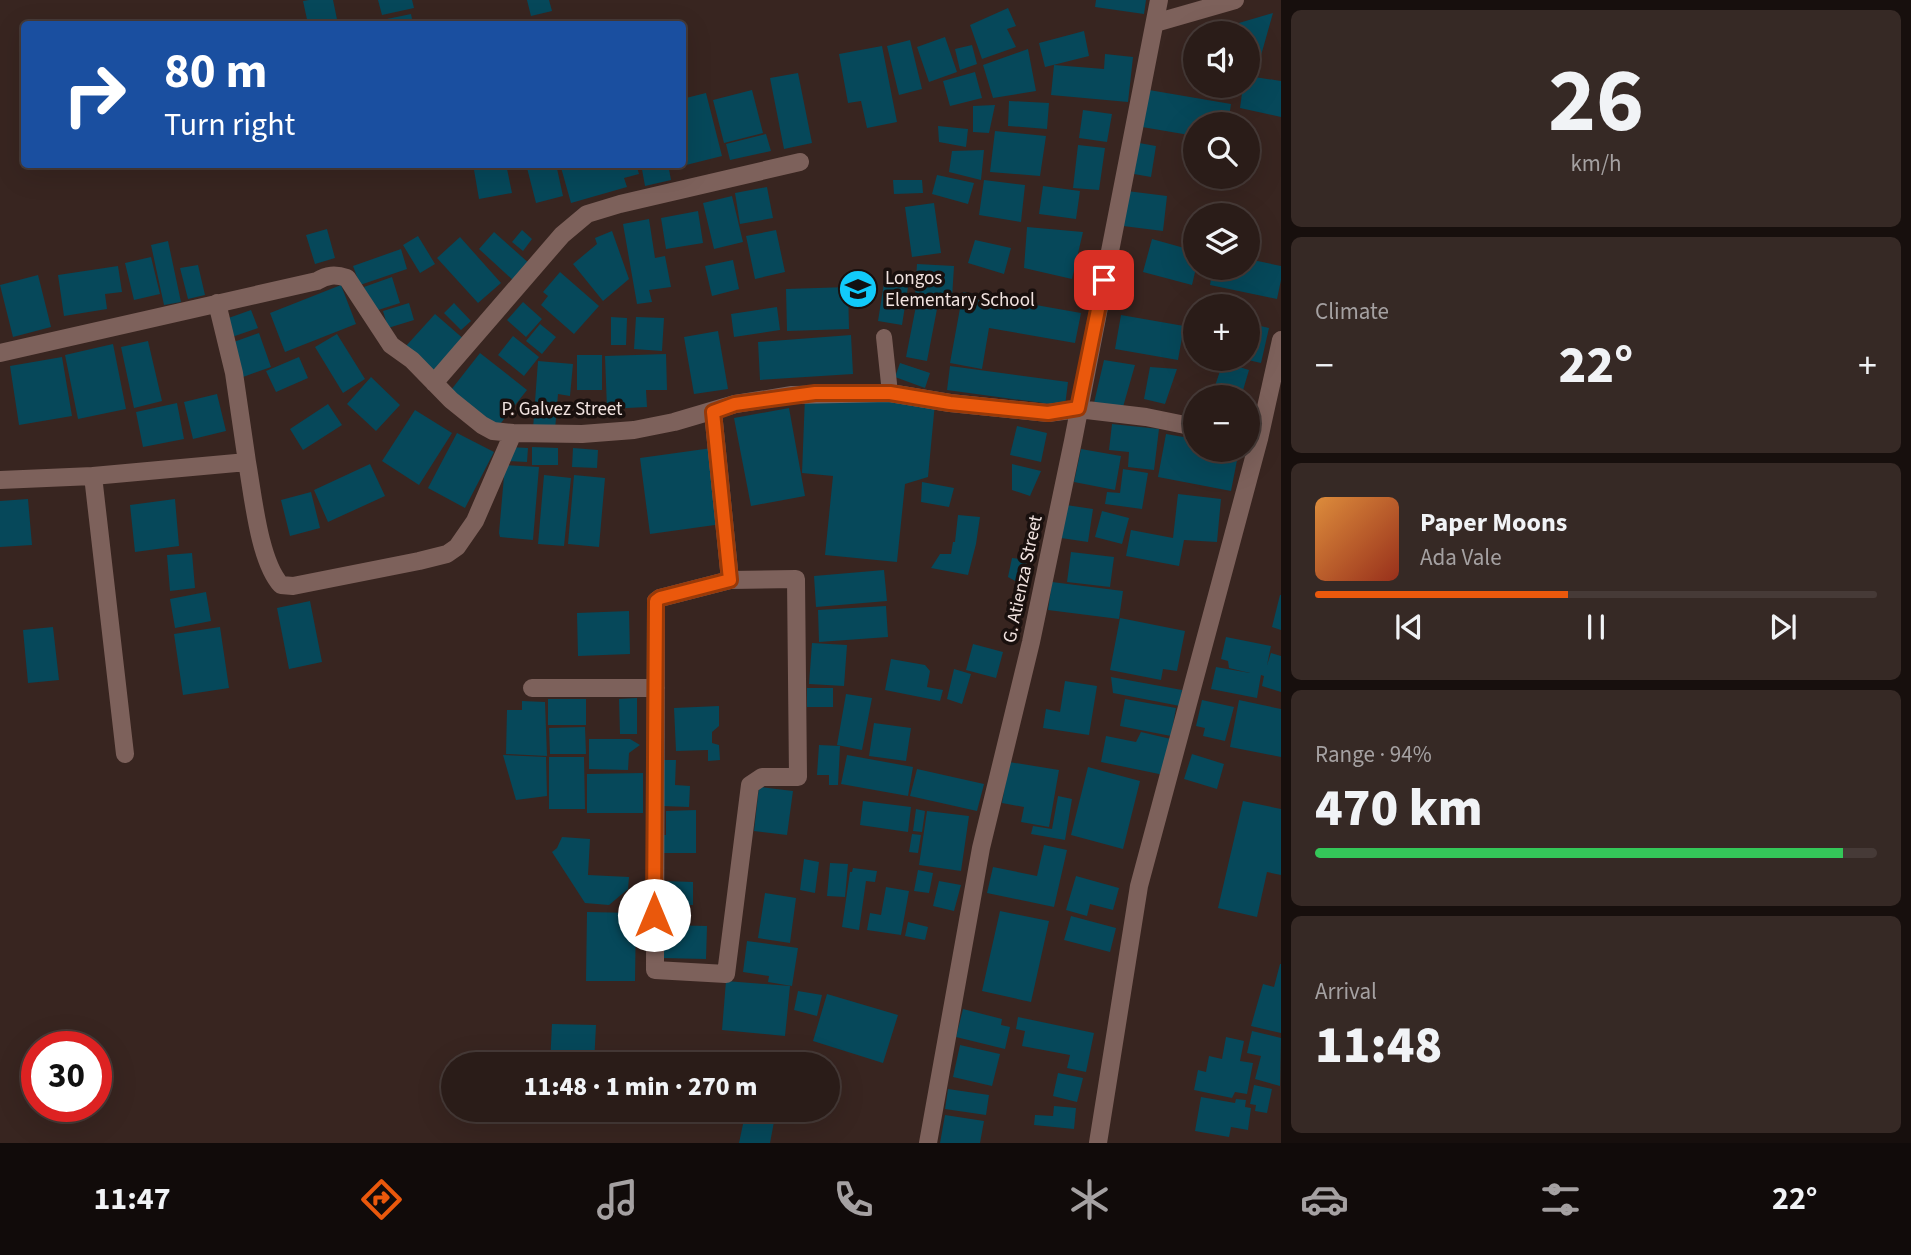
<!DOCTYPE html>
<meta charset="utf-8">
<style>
body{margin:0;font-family:"Source Sans 3",sans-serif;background:#362925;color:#f1f3f6;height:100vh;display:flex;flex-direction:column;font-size:26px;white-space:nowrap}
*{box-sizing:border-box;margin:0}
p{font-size:23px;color:#a5a1a2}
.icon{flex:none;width:38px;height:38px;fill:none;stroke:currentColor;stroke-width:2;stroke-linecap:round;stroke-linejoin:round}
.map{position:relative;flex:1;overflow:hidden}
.sheet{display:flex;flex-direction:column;gap:10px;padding:10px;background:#170f0d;width:630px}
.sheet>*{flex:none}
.top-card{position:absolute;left:21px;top:21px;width:665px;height:147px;border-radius:7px;box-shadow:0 7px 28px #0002,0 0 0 2px #463a37;background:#1a4fa0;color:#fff;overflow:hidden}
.buttons{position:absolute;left:1183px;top:21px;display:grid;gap:14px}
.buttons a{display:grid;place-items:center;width:77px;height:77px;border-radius:50%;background:#2a1c18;box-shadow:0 7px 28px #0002,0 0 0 2px #463a37;font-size:35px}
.speed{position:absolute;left:21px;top:1031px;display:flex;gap:14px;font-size:35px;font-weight:700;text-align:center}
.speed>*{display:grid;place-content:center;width:91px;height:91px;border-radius:50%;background:#2a1c18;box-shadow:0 7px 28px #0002,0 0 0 2px #463a37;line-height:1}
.speed .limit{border:10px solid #d22;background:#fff;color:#111}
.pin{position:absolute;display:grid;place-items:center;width:60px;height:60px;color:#fff;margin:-30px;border-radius:14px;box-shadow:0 4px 10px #0006}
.me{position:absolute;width:77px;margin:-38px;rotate:0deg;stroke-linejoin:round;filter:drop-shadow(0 0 5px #0008)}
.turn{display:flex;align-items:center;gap:24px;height:147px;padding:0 28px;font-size:32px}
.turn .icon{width:91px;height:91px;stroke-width:2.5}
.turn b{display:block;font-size:49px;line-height:60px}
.big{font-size:52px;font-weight:800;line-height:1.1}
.sheet .widget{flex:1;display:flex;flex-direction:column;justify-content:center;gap:10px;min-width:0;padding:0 24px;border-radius:10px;background:#362925}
.sheet .dial{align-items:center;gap:0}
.dial b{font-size:91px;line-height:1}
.song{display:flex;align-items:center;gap:21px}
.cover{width:84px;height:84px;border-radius:10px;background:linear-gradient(135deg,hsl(30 70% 55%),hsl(10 70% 35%))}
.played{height:7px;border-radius:4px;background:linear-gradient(90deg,#ea580c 45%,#463a37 45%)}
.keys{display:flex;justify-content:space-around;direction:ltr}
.heat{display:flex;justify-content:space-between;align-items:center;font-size:38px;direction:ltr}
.charge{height:10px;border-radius:5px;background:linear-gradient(90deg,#34c759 94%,#463a37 0)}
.trip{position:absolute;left:441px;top:1052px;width:399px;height:70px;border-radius:35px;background:#2a1c18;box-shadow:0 7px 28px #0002,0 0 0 2px #463a37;font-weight:800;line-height:70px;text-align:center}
.dock{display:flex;height:112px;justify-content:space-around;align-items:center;background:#110b0a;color:#a5a1a2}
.dock .icon{width:49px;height:49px}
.dock .active{color:#ea580c}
.dock b{font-size:32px;color:#f1f3f6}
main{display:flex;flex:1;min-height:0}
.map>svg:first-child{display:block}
</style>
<main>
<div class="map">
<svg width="1281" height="1143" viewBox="0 0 1281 1143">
<rect width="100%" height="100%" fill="#382520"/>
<path fill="#06485a" d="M309 0H333L338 24H308L303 1Z
M378 0H412L414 8 382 15Z
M527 0H549L552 11 531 16Z
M1096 0H1146L1144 14 1095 7Z
M1008 8 1016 26 1007 29 1016 47 982 59 970 25Z
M1273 13 1258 66 1248 64V33H1215V30Z
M411 14 413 24H384L382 20Z
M1084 31 1089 56 1045 67 1039 43Z
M945 37 957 72 929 82 917 47Z
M910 40 922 89 899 95 887 46Z
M972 45 977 64 960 70 955 49Z
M882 46 897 122 867 128 861 101 848 103 839 54Z
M1028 49 1036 91 993 98 983 65Z
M1105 54 1133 57 1128 102 1051 95 1054 65 1104 69Z
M975 72 982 98 950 106 943 81Z
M798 73 812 143 784 149 770 78Z
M1248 76 1281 81V117L1240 108 1243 86H1248Z
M752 90 763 133 724 143 713 100Z
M1149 90 1231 104 1228 124H1195V136L1142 127Z
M706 93 722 156 682 166V99Z
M1009 101 1049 103 1047 129 1008 126Z
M995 105 989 133 973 132V106Z
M1083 110 1112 114 1107 142 1079 138Z
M938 126 968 129 966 147 939 142Z
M995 131 1046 136 1040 176 990 172Z
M766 134 771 151 730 160 726 144Z
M1139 143 1156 146 1151 177 1134 174Z
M1078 145 1105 148 1099 190 1073 188Z
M984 150 981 180 949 172 952 151Z
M473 164H506L512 193 479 199Z
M526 164H556L563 196 536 203Z
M560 164H636L639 174 624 178 627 187 571 203Z
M641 164H668L671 180 645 186Z
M937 175 974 183 968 204 932 194Z
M893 180H922L923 193 894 194Z
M984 180 1025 185 1021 222 979 215Z
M1043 186 1080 191 1076 219 1039 214Z
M767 187 773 218 740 224 735 193Z
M1127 191 1167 196 1163 231 1123 226Z
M732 196 743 242 714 249 703 203Z
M934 203 941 253 912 257 905 207Z
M698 211 703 243 666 249 661 218Z
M649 219 655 258 665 256 671 287 649 290 652 302 637 304 623 224Z
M1027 227 1083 232 1072 279 1024 268Z
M327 229 335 258 315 264 306 235Z
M522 230 532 239 523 251 512 242Z
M776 230 785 272 755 279 746 236Z
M612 231 629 279 603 301 573 264 597 244 595 238Z
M494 232 531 265 515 282 479 249Z
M418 236 435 264 420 273 403 245Z
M460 237 501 283 478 303 437 258Z
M1152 239 1195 251 1196 268 1192 285 1143 272Z
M975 240 1011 248 1004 274 968 263Z
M168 241 181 302 164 305 151 245Z
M401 249 407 269 360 285 353 266Z
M151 257 160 294 134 300 125 263Z
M1248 259 1281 266V280L1277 299 1210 285 1213 268H1248Z
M733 260 739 289 712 296 705 266Z
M917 264 954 266 952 298 915 296Z
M198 265 205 295 188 299 180 268Z
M118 266 122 292 105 294 107 309 64 316 58 275Z
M560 272 599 306 574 334 541 305 548 296 543 292Z
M38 275 51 327 13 337 0 285Z
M392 277 400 303 372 312 364 287Z
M884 283 908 287 902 325 878 321Z
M341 285 356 324 285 352 270 313Z
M848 287 849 329 787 331 786 289Z
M963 292 1081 313 1075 343 989 328 982 369 950 363Z
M523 302 542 319 526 337 507 320Z
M409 303 414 320 388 328 383 311Z
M454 303 471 321 461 330 444 313Z
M916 306 937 309 927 361 906 357Z
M777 307 780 330 734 337 731 314Z
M251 310 258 328 229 338 223 320Z
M435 314 466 341 437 374 406 346Z
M1121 315 1184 326 1178 360 1115 349Z
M611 317 627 318 626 345H611Z
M636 317 664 318 662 351 634 349Z
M1248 323 1269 328 1261 363 1248 360Z
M540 324 556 337 542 354 526 341Z
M718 331 728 389 694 394 684 337Z
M259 333 271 367 243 377 231 343Z
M337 334 365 379 343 393 315 347Z
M851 335 853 374 760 380 758 342Z
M513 336 539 357 524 376 498 355Z
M148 341 162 401 134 408 121 347Z
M113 344 126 409 78 419 65 355Z
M480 353 527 390 497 428 451 390Z
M666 354 667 390H646L647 407 607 409 605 356Z
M577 355H602V390H577Z
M62 357 72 416 19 425 10 366Z
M299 357 308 378 276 392 266 371Z
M1104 360 1135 365 1123 407 1094 403Z
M538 361 573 364 570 396 558 394 555 430 533 429Z
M1223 362 1249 370 1241 397H1232L1213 392Z
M900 363 930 373 925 388 895 377Z
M950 366 1068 382 1065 406 947 390Z
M1150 367 1177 369 1165 404 1144 399Z
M371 377 400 405 376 431 347 404Z
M217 394 226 431 193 439 184 402Z
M805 396 935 403 928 477 905 484 897 562 825 555 833 476 802 473Z
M177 403 184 439 143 447 136 412Z
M328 404 342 425 303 450 290 429Z
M789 408 805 496 751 506 734 418Z
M415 410 452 433 419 485 382 461Z
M1112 424 1159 429 1154 470 1128 467 1129 452 1109 450Z
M1017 426 1047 433 1041 462 1010 455Z
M457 433 494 452 465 508 428 488Z
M1166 434 1195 439V450H1239L1231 491 1158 477Z
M509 447 528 448 527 462 508 461Z
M532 447 558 448V465H532Z
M573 448 598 450 597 468 572 467Z
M712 448 722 524 650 534 640 458Z
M1081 449 1121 456 1115 490 1074 482Z
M370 464 385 496 328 522 314 490Z
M1012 464 1041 471 1030 496 1012 490Z
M505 465 539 467 533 540 500 537 499 533Z
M1123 469 1148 473 1142 509 1105 504 1107 492 1120 493Z
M544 475 571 478 564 546 538 544Z
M574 475 605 478 599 547 568 544Z
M922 482 954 488 949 507 921 502Z
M311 492 320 528 290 536 281 500Z
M1178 494 1221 499 1217 542 1184 540 1179 566 1126 556 1131 530 1173 538Z
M28 499 32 545 0 547V501Z
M175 499 179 546 135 552 130 505Z
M1066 505 1093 509 1088 542 1061 538Z
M1102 511 1129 518 1122 544 1095 537Z
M958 515 980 517 976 544 968 575 931 568 940 554H951L953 542H955Z
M1071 552 1114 557 1110 587 1067 582Z
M192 553 195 588 170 591 167 555Z
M1012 558 1027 560 1021 584 1008 577Z
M884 570 887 601 816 607 814 576Z
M1052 582 1123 591 1119 619 1048 610Z
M206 592 211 621 175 628 170 599Z
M1280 595H1281V630L1272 627Z
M310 601 322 662 289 669 277 608Z
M886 606 888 637 819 642 818 610Z
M629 611 630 654 578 656 577 613Z
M1120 618 1185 631 1177 671 1163 669 1161 680 1110 670Z
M53 627 59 680 28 683 23 630Z
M220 627 229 688 183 695 174 634Z
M1226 637 1271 646 1267 665 1271 653 1281 656V692L1262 686 1264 676 1261 675 1257 698 1211 689 1216 667 1250 673 1229 668 1228 661 1221 659Z
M812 643 847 645 844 686 809 684Z
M973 644 1003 652 996 678 966 670Z
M891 659 925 665 930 671 927 687 943 690 940 701 885 690Z
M954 669 971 674 962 704 947 699Z
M1111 677 1182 690 1180 706 1113 693Z
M1065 681 1097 686 1089 735 1043 728 1046 709 1060 712Z
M807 688H833V707H807Z
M846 694 872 698 862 750 837 745Z
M637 698V734H620L619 699Z
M548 699H586V725H548Z
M1125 699 1176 708 1171 736 1120 726Z
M1202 700 1234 707 1225 741 1203 736 1205 728 1196 726Z
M1239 700 1281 709V757L1230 747Z
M522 701 545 702 547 756 506 754 507 710H522Z
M719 706V726L712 732V743L719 745 720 760 708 761V750L676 751 674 708Z
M874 723 911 728 906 761 869 756Z
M585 727 586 754H550L549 728Z
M1141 732 1171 739 1164 775 1101 762 1106 736 1136 742Z
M589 739H630L640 745 629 753 628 770 589 769Z
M819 745 840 746 838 785H829V775H817Z
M1192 754 1224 764 1217 789 1184 779Z
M503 755 546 757 547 796 516 800Z
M847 755 913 767 908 796 841 784Z
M549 757H584L585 809H549Z
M664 760H676L675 785 690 786 689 807 662 806Z
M1009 762 1059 770 1049 827 1021 822 1024 807 1002 803Z
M1088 767 1140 781 1123 849 1071 835Z
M917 769 984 784 977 811 910 796Z
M643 773V813H587V774Z
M759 787 793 791 787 835 754 831Z
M1058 796 1072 799 1065 840 1031 834 1033 826 1052 829Z
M863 801 911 807 908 832 860 825Z
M1243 801 1281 809V875L1267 872 1257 917 1218 908Z
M916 809 925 811 922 832 913 831Z
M696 810V853H659V835H666V811Z
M927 811 969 816 961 871 919 865Z
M912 834 921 835 918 853 909 852Z
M562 837 590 839 588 875 629 877 628 889 609 905 585 903 552 852 557 848Z
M1044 845 1067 850 1054 907 987 893 993 867 1037 876Z
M804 859 819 862 815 893 800 890Z
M830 863 848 864 845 897 827 896Z
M853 868 877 871 875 882 866 881 859 930 842 927 850 872H852Z
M918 870 933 873 929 893 914 891Z
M1076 876 1119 888 1113 910 1090 904 1087 916 1066 910Z
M664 881 693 882V905H664Z
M939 881 961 885 954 911 933 906Z
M886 887 909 891 901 935 867 930 870 913 881 915Z
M765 893 796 898 790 943 758 938Z
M1000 911 1049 921 1031 1002 982 991Z
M587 912 636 913 635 981H586Z
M1071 916 1116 928 1110 952 1064 940Z
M908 922 928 927 925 940 905 936Z
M663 925 707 926 706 959 662 958Z
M747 941 798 948 792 986 768 982 769 976 743 972Z
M1280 964H1281V1033L1251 1026 1263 984 1274 987Z
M726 981 790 986 785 1036 722 1030Z
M798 991 822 995 817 1016 794 1010Z
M827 994 898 1015 883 1063 813 1041Z
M963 1009 1002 1019 1001 1025 1010 1027 1005 1049 956 1037Z
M1018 1017 1094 1033 1086 1072 1067 1068 1070 1055 1022 1046 1025 1031 1016 1029Z
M552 1024 596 1025 594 1064H550Z
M1252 1031 1281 1038 1280 1086 1255 1079 1261 1056 1247 1053Z
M1226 1037 1244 1041 1240 1061 1253 1063 1247 1094 1235 1092 1232 1098 1194 1090 1198 1070 1206 1072 1209 1056 1222 1059Z
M960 1045 1000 1054 992 1086 953 1077Z
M1058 1073 1083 1078 1077 1102 1053 1096Z
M1254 1085 1272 1089 1267 1113 1255 1111 1256 1105 1250 1104Z
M948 1089 989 1095 986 1115 945 1109Z
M1201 1097 1235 1103 1236 1099 1246 1100 1245 1107 1251 1108 1248 1130 1231 1127 1229 1137 1195 1131Z
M1054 1106 1076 1108 1074 1129 1034 1125 1035 1115 1053 1116Z
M746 1110 776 1111 770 1143H739Z
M945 1115 984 1121 980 1143H940Z"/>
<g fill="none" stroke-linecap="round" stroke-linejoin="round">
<path stroke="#7d615b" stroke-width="16" d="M884 337 890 393"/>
<path stroke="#7d615b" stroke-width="18" d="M1155 23 1235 0
M0 353 317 281C327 275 335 274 347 278L391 345 412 360 451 400 482 425 493 431 513 433 582 434 634 430 674 422 735 404 792 395 890 393 950 403 1048 413 1078 409 1146 417 1195 427
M434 383 562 235 587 214 620 204 800 162
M713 412 730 580
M247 462C253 495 259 561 281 585L293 586 419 561 447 554 457 547 475 521 513 433
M93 476 125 754
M0 480 93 476 247 462 234 373 217 303
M796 579 798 777H762L750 785 726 974 655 970 656 601 660 598 730 580Z
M532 688H656
M928 1143 981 848 1031 642 1073 441 1159 0
M1098 1143 1139 886 1259 439 1281 340"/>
</g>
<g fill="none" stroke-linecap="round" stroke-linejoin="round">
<g stroke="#983908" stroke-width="18">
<path id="route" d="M654 915 656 601 660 598 730 580 713 412 735 404 815 393H890L950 403 1048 413 1078 408 1104 280"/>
</g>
<use href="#route" stroke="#ea580c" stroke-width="12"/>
</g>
<defs>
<g id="school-disc" transform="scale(2.0125)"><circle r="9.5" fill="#11cafa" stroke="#19100e"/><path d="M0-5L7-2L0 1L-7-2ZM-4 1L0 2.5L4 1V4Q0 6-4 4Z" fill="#111"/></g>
</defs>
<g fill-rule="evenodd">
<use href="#school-disc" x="858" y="289"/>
</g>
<g text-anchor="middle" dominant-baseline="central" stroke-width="7" stroke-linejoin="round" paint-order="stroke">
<g font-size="19" fill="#f1e3e0" stroke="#19100e" text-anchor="start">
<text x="885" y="278">Longos<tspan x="885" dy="22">Elementary School</tspan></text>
</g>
<g font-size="19" fill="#f1e3e0" stroke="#19100e">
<text x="562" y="409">P. Galvez Street</text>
<text transform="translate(1023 579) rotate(-78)">G. Atienza Street</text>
</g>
</g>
</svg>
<div class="buttons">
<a><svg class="icon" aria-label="sound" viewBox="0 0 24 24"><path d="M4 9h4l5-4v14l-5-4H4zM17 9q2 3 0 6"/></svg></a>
<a><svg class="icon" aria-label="search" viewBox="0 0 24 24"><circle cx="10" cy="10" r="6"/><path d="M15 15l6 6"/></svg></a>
<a><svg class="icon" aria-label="layers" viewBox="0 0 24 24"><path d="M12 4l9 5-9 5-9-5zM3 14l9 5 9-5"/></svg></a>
<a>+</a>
<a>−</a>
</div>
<div class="speed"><div class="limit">30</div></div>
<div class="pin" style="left:1104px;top:280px;background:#d93025"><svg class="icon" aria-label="arrive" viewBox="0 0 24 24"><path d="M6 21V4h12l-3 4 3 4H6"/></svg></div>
<svg class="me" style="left:654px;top:915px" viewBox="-20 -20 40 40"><circle r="19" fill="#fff"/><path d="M0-13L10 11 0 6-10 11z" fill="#ea580c"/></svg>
<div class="trip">11:48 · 1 min · 270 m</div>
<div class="top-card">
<div class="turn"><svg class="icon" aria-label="right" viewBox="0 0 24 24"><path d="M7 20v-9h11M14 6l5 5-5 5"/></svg><div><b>80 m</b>Turn right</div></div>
</div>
</div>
<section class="sheet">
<div class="widget dial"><b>26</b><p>km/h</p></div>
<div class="widget"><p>Climate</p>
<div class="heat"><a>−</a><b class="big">22°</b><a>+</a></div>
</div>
<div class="widget">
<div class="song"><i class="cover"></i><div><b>Paper Moons</b><p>Ada Vale</p></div></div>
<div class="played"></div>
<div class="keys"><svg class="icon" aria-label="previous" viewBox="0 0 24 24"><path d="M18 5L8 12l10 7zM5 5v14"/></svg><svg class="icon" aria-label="pause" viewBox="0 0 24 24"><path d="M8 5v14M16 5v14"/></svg><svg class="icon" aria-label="next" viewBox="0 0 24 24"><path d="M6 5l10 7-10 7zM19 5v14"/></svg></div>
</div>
<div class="widget"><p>Range · 94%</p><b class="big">470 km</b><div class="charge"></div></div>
<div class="widget"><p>Arrival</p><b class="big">11:48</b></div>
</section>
</main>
<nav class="dock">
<b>11:47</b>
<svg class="icon active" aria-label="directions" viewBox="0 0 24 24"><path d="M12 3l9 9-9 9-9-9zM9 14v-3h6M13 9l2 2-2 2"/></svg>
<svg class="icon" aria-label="music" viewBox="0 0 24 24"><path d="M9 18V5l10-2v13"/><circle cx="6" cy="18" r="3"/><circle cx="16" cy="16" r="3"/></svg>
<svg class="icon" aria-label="phone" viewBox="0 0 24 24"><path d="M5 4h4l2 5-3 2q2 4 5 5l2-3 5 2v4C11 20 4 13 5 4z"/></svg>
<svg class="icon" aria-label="climate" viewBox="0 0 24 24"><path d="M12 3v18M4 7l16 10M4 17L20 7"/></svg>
<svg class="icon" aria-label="car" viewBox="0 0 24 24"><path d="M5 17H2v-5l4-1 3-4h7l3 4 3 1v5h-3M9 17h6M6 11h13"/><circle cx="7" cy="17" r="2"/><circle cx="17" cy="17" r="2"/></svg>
<svg class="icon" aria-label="filters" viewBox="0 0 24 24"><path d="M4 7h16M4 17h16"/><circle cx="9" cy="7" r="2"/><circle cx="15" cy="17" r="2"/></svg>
<b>22°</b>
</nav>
